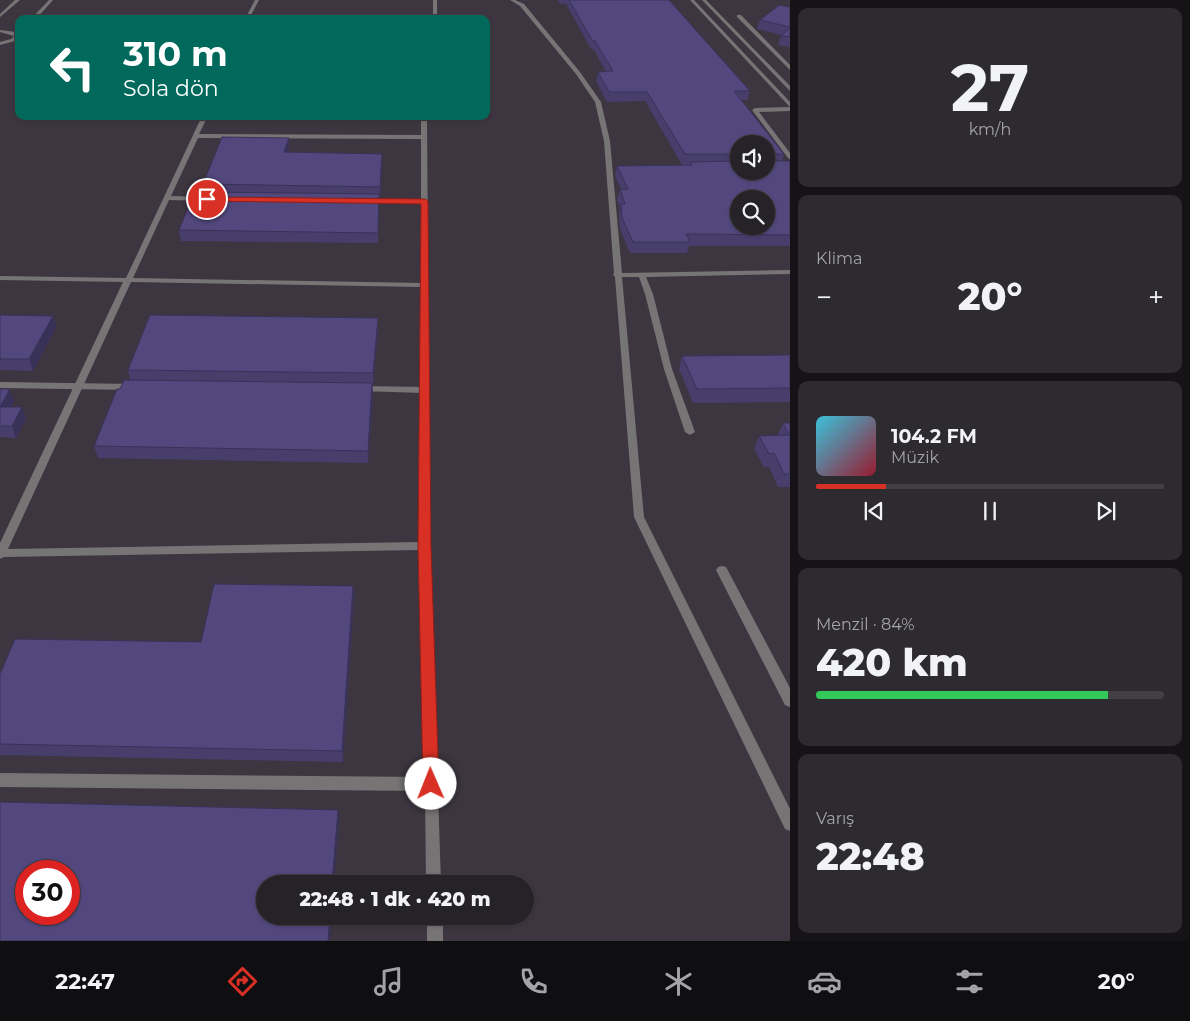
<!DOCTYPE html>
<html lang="tr">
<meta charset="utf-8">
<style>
body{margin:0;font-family:Montserrat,sans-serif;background:#2e2b30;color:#f1f3f6;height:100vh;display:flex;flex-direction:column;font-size:19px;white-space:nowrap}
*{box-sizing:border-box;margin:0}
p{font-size:16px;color:#a4a4a8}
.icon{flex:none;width:28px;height:28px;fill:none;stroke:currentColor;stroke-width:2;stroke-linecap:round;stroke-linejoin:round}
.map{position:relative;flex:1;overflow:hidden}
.drawer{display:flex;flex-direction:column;gap:8px;padding:8px;background:#151316;width:400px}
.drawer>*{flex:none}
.guide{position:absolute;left:15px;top:15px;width:475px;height:105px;border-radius:10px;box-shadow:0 1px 4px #0004,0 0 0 1px #424045;background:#00695c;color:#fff;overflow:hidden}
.fabs{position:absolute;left:730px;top:135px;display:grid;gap:10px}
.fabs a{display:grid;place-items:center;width:45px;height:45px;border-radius:50%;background:#262328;box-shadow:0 1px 4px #0004,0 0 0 1px #424045;font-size:25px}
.speed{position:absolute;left:15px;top:860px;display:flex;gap:10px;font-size:25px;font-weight:700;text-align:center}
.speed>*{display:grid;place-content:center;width:65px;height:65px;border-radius:50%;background:#262328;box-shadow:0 1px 4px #0004,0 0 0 1px #424045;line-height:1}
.speed .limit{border:8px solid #d22;background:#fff;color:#111}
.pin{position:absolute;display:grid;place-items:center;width:42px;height:42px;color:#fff;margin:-21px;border:2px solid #fff;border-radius:50%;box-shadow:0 1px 5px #0007}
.me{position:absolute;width:55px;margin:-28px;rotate:359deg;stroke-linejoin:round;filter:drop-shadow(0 0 4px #0008)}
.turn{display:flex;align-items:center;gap:18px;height:105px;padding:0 25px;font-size:22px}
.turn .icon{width:65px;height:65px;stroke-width:2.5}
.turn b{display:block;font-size:35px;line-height:42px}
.big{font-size:38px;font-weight:800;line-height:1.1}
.drawer .widget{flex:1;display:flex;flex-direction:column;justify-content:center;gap:8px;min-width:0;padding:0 18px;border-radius:10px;background:#2e2b30}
.drawer .dial{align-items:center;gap:0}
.dial b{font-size:65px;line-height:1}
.song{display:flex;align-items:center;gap:15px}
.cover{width:60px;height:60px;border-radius:8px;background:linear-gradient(135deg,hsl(190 70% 55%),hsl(350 70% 35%))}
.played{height:5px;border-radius:2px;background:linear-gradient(90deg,#d93025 20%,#424045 20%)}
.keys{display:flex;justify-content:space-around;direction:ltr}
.heat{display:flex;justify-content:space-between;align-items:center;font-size:28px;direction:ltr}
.charge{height:8px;border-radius:4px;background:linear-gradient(90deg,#34c759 84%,#424045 0)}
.trip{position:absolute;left:256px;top:875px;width:278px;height:50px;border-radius:25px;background:#262328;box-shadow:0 1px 4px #0004,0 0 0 1px #424045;font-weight:800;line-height:50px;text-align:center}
.menu{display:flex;height:80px;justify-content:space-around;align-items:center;background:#0f0e10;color:#a4a4a8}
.menu .icon{width:35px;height:35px}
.menu .selected{color:#d93025}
.menu b{font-size:22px;color:#f1f3f6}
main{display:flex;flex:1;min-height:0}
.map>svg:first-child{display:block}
</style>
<main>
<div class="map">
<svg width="790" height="941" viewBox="0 0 790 941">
<rect width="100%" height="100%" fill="#332f35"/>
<path fill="#3d3641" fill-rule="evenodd" d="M0 0H790V941H0ZM19 19H486V116H19ZM739 144H766V171H739ZM739 199H766V226H739ZM26 871H69V914H26ZM265 884H525V916H265Z"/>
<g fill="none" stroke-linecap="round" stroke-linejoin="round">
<path fill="#777476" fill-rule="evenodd" d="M510 0H515L524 4 580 72 601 102 610 141 622 273 790 270V274L646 277 653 294 672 369 695 432 690 435 685 432 664 369 645 294 639 277H622L644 517 790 809V831L785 829 634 517 615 277 613 275 614 273 604 141 595 102 576 74 520 6Z
M737 15H741L790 65V70L737 17Z
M790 107V111L759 112 790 153V159L788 158 752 110 755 108Z
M0 382 134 384 138 387 134 390 0 388Z
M361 386 425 387 430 390 425 393 358 391 356 389 358 387Z
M722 566 726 567 790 688V707L785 705 716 570 718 567Z"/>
<path fill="#777476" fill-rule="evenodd" d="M15 0H20L0 17V14Z
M49 0H53L36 19H31Z
M255 0H259L249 19H245Z
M433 0H437V19H433Z
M0 30 15 32 19 37 15 41 0 45V42L11 39 14 36 0 32Z
M202 116H208L199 134 421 135V116H427L430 546 441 884H426L425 791 0 787V773L424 777 420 550 4 557 0 559V543L123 282 0 280V276L126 278ZM198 138 421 139V199H366L363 201 366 203H421V283L133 278 169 200 206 201 209 199 206 197 171 196ZM131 282 421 287 420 542 8 549Z
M427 916H443V941H427Z"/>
<path fill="#777476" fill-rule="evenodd" d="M690 0H694L790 102V107Z
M702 0H706L790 86V91Z"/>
</g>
<path fill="#473e6c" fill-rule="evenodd" d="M557 0H669L750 91 747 100H741L784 154 782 161H790V246H689L687 253H630L620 229 619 215 620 208 617 200 620 189H621L615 176 617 166 689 165H682L645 101 607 102 596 81 598 72H606L594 50 591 49 566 4H560ZM739 144 766 171H739Z
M790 7V47L778 45 781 36 782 35 757 29 760 20Z
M289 138V147L288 152 382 163 380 197H379L378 243 181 241 179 230 197 198 204 192 203 184Z
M0 315 53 316 56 327 33 371 0 370Z
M378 318V329L373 385 372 384 373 394 368 463 98 458 94 446 120 389 130 380 128 370Z
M790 355V402L693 403 679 369 682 356Z
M0 389 14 401 11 407 26 419 16 438 0 437Z
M783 423H790V487H778L769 467H764L754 449 759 436 778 435Z
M353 586 354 598 343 762 0 755V674L201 642Z"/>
<path fill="#393258" d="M289 138V147L285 162 284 152Z
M382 154V163L380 197V187Z
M53 316 56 327 33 371 29 359Z
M378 318V329L373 385V373Z
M372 383 373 394 368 463V451Z
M10 389 14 401 5 418 0 407Z
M22 407 26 419 16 438 12 426Z
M353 586 354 598 343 762 342 751Z
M338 810 339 822 334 884H332Z
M330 916H332L330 941H328Z"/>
<path fill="#52487d" stroke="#393258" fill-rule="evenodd" d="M569 0H669L750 91H734L784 154H768V161H790V235L686 234 690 242H633L622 218 621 204H625L620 189H628L617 166 692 165 690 162 739 161V171H766V144H739V154H685L647 92H609L598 72 613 71 595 41 592 40ZM739 199H766V226H739Z
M779 5 790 7V27L760 20Z
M790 28V37L781 36Z
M222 137 289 138 284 152 382 154 380 187 203 184Z
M200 192 379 194 378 233 179 230 192 198H197Z
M0 315 53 316 29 359H0Z
M150 315 378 318 373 373 128 370Z
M790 355V388L697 389 682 356Z
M124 380 372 383 368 451 94 446 117 389H120Z
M0 389H10L0 407Z
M0 407H22L12 426H0Z
M783 423H790V474H784L774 453 769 454 759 436 789 435Z
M214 584 353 586 342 751 0 744V674L15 639 201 642Z
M0 802 338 810 332 884H265V916H330L328 941H0ZM26 871H69V914H26Z"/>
<path fill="#d93025" stroke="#8d1f18" d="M204 197 425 199 428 201 431 546 439 784 437 789 431 792 425 789 423 784 418 546 421 204 207 201 204 200Z"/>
</svg>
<div class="fabs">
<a><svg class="icon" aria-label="sound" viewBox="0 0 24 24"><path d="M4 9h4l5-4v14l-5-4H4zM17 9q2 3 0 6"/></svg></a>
<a><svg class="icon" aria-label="search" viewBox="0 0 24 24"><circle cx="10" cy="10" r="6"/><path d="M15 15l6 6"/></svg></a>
</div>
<div class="speed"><div class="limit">30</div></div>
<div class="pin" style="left:207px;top:199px;background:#d93025"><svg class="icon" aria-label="arrive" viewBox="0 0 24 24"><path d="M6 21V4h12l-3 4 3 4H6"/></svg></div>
<svg class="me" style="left:431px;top:784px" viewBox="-20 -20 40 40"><circle r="19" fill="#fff"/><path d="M0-13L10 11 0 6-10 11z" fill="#d93025"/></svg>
<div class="trip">22:48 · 1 dk · 420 m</div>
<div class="guide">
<div class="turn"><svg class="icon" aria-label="left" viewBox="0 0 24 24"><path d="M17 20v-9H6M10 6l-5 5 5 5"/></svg><div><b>310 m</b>Sola dön</div></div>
</div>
</div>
<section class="drawer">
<div class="widget dial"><b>27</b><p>km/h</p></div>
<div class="widget"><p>Klima</p>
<div class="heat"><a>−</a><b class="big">20°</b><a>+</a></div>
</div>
<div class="widget">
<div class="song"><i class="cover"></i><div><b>104.2 FM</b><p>Müzik</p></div></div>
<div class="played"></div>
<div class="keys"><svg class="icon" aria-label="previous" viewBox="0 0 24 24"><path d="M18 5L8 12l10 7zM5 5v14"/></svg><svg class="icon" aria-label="pause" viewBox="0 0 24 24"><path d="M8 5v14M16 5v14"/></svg><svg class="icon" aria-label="next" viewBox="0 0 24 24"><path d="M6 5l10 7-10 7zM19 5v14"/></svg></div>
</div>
<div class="widget"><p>Menzil · 84%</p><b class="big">420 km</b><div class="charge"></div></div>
<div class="widget"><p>Varış</p><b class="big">22:48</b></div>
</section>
</main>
<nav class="menu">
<b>22:47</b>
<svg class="icon selected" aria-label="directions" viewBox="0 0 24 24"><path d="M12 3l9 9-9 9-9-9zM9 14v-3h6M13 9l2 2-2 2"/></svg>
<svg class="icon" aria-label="music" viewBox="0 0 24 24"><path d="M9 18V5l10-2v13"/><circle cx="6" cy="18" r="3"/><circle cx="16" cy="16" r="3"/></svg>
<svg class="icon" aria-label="phone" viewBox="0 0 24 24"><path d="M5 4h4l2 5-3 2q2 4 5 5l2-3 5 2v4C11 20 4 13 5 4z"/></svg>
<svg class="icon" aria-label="climate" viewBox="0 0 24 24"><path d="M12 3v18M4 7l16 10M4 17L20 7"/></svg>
<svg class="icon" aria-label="car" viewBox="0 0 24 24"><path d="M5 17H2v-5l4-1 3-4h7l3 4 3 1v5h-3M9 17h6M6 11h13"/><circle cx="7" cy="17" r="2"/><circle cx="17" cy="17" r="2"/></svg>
<svg class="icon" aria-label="filters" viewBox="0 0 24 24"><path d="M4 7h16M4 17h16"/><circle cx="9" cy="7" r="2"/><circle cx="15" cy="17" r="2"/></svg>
<b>20°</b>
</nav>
